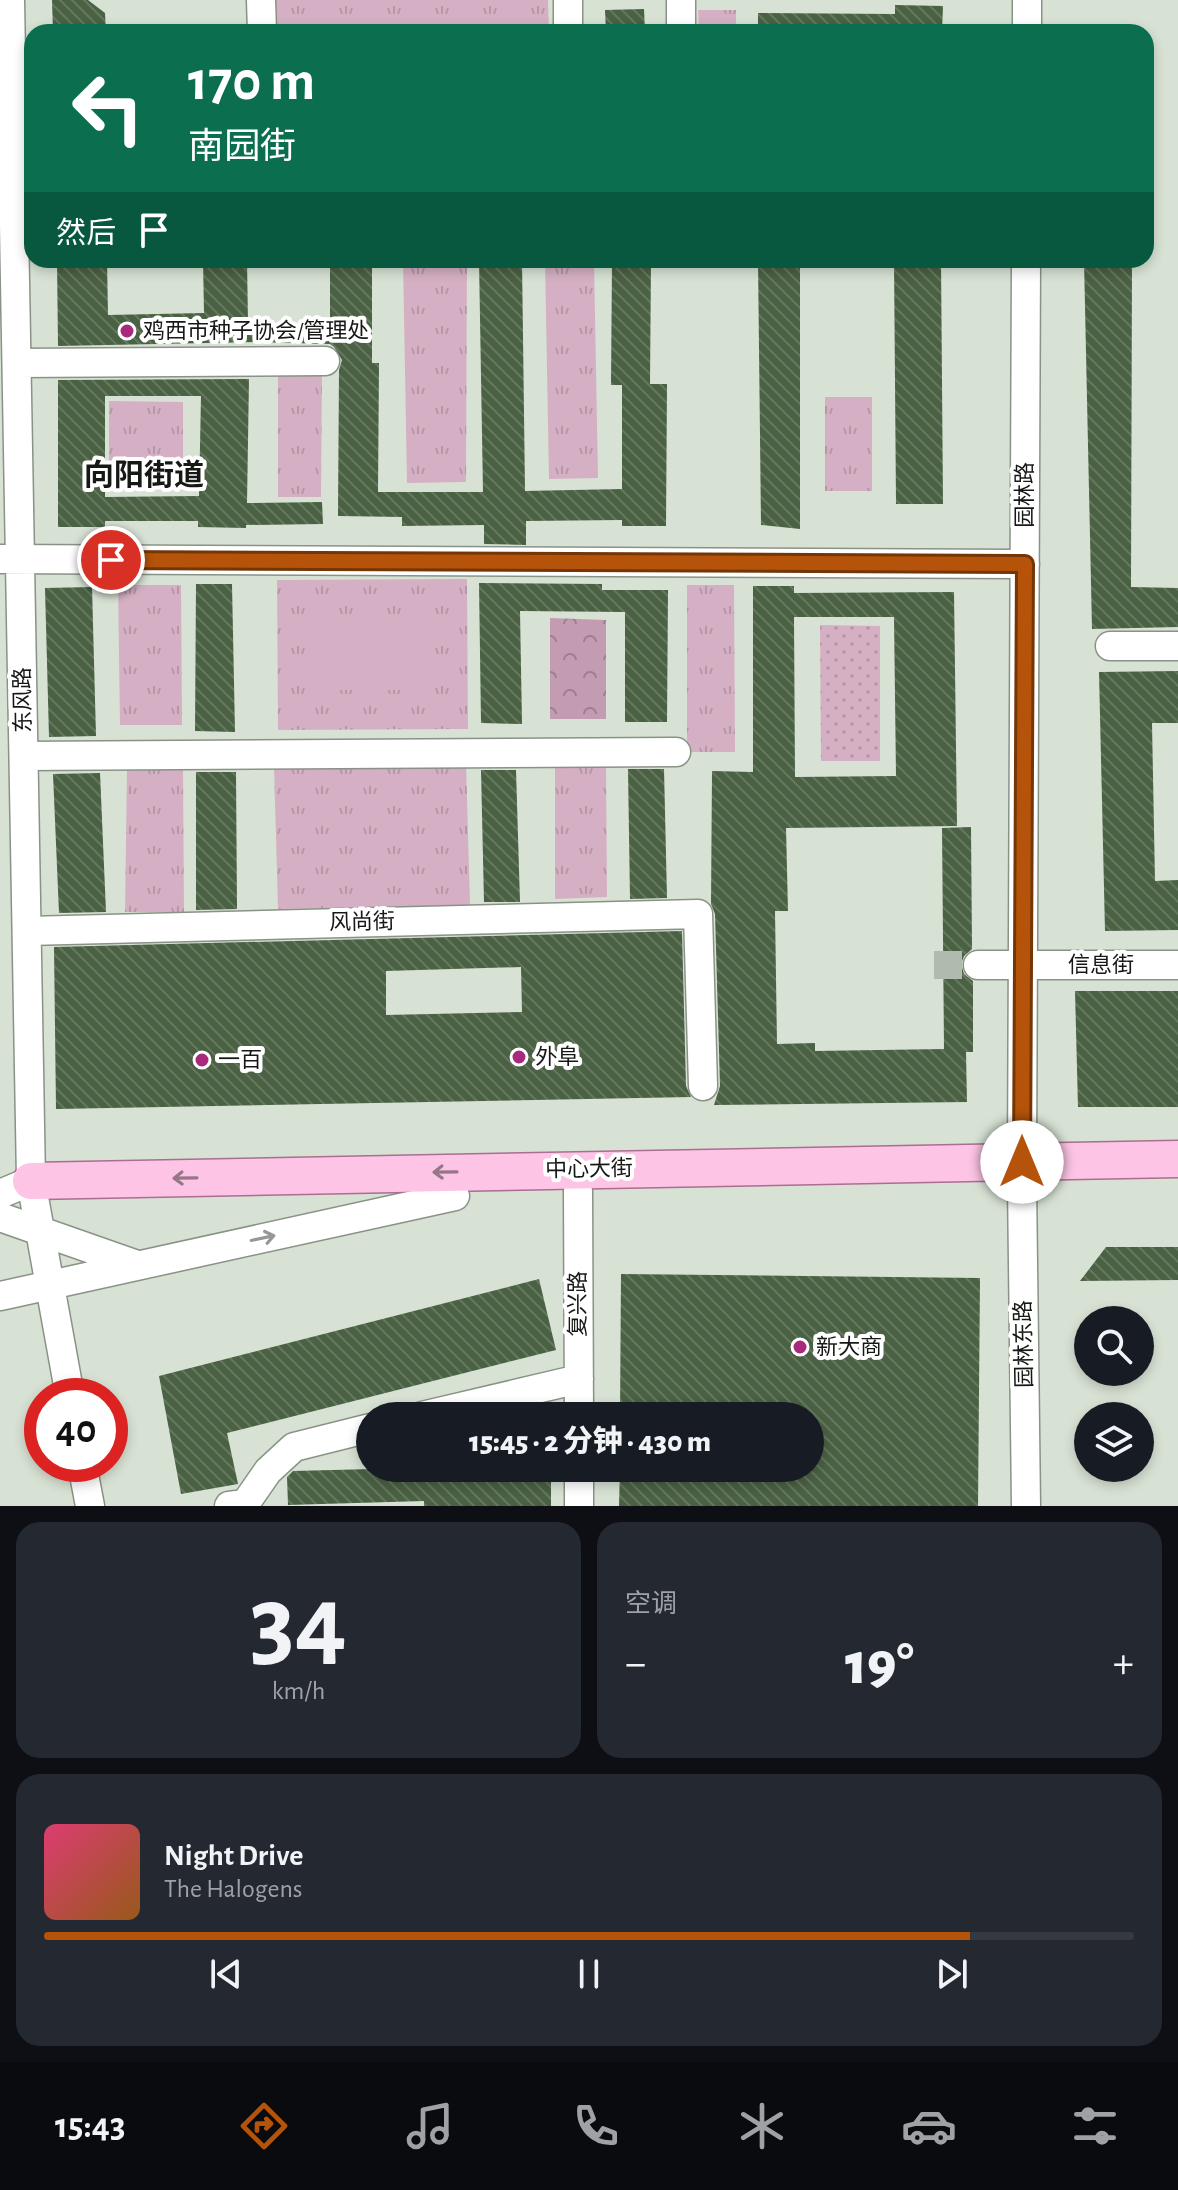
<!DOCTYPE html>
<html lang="zh">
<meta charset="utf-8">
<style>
body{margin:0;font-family:"Alegreya Sans","Noto Sans SC",sans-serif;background:#242831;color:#f1f3f6;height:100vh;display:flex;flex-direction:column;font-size:30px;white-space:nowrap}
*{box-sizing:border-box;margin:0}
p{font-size:26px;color:#9ea1a6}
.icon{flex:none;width:44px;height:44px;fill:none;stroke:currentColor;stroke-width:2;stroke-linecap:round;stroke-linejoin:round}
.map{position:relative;height:1506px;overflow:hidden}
.details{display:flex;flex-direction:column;gap:16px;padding:16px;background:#0d0f14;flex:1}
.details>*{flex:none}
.hud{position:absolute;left:24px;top:24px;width:1130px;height:244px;border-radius:24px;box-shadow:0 4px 12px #0003;background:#0b6e4f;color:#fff;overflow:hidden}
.fabs{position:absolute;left:1074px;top:1306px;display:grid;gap:16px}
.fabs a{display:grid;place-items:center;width:80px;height:80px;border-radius:50%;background:#171b24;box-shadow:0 4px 12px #0003;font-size:40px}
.speed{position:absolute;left:24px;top:1378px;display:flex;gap:16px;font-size:40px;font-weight:700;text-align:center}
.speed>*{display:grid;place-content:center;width:104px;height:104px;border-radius:50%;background:#171b24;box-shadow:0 4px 12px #0003;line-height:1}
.speed .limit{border:12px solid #d22;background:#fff;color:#111}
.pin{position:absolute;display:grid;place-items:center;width:68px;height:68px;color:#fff;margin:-34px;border:4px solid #fff;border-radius:50%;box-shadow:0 2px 8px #0007}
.me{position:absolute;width:88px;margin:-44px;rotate:0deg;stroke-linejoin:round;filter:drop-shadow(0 0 6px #0008)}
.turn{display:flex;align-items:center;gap:28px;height:168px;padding:0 32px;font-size:36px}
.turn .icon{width:104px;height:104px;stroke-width:2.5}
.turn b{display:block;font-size:56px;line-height:68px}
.then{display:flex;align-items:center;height:76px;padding:0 32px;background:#0003;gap:16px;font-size:30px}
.big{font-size:60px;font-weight:800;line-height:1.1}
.details .widget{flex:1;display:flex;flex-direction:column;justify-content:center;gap:12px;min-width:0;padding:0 28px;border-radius:24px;background:#242831}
.details .dial{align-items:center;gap:0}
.dial b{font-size:104px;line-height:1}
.song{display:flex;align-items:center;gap:24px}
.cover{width:96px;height:96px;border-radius:12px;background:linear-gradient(135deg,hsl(340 70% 55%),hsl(30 70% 35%))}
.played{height:8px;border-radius:4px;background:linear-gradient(90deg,#b45309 85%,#363941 85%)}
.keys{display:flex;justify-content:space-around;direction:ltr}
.heat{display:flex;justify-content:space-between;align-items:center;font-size:44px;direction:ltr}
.details .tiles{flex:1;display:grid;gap:16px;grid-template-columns:1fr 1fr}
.widget:last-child{grid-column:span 2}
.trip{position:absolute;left:356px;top:1402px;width:468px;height:80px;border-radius:40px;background:#171b24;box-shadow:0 4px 12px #0003;font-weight:800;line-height:80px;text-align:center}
.menu{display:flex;height:128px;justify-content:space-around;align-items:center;background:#090b0e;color:#9ea1a6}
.menu .icon{width:56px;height:56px}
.menu .current{color:#b45309}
.menu b{font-size:36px;color:#f1f3f6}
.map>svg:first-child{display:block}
</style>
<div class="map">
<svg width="1178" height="1506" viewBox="0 0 1178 1506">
<defs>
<pattern id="grass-dots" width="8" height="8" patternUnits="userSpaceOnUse" patternTransform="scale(2)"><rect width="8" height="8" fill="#d5b0c4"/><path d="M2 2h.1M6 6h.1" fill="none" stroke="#b697a8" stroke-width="1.8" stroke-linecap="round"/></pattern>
<pattern id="forest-crowns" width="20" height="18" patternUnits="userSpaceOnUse" patternTransform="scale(2)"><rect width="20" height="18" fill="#c49cb2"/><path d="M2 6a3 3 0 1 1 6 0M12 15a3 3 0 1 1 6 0" fill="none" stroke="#9e7e90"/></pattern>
<pattern id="park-tufts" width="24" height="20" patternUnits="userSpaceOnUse" patternTransform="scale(2)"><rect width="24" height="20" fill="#d5b0c4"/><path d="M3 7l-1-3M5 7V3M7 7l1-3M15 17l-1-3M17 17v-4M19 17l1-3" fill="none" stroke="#b697a8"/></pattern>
<pattern id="building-back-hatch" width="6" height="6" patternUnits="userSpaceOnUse" patternTransform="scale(2)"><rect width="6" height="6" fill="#4a6143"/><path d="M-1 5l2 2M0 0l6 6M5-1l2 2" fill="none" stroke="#667760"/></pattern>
</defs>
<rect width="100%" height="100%" fill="#d7e2d4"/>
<path fill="url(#grass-dots)" d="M820 625 880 626V761H821Z"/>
<path fill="url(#forest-crowns)" d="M550 618 606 620V719H550Z"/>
<path fill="url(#park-tufts)" d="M275 0H548L549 32H276Z
M698 10H736V32H699Z
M403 260H467L466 482 407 483Z
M545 260H594L598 478 549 479Z
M278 366H322L321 497H278Z
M825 397H872V491H825Z
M109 401 183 402V484L109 483Z
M467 579 468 729 278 730 277 580Z
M118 585H181L182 725H120Z
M687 585H734L735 752H687Z
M555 759H606L607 897 555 899Z
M466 762 470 905 278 909 274 766Z
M127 768H183L184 912H125Z"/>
<path fill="#d5b0c4" d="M309 624H426V690H310Z"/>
<path fill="url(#building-back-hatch)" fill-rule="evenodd" d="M52 0H88L105 13 106 32H53Z
M895 5 943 6 942 32H758V13L895 14Z
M644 9 645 32H606L605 10Z
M57 260H107L108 315 204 313 203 260H247L248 323H330V260H372V363H379L378 492H483L479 260H522L525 491 622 489V385H611L612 260H651L650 384H667L666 526H622V520L526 521V545L484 544V525L402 526V517L338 516 339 370 342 360 334 347 330 344 257 342 58 346Z
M758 260H800V529L761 525Z
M894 260H941L943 504H896Z
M1084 260H1132L1131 587 1178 588V627L1092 629Z
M249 379 247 503 322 502 323 524 246 525V528L198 527V521H105V527H58V380ZM105 396H201L199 496 105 497Z
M479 583 602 584V590H668L667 722H625V612L520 611 522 724 481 723Z
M196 584H232L235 732 195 731Z
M753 586H794V593L954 592 957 826 786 828 788 911H775L777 1044 815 1043V1051L944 1049 942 828 971 827 972 949 964 956 961 964 964 974 973 981V1052H966L967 1102 714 1105 720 1086 715 914 711 904 712 771 753 772ZM794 617H894L896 776 795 777Z
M92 587 96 736 49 737 45 588Z
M1178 671V723H1152L1155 881 1178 880V930L1105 931 1099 672Z
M628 769H664L667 898 630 899Z
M481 770H516L520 902H484Z
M196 772H236L237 909 196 910Z
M100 773 106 912 59 913 53 774Z
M682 931 686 1086 691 1097 56 1109 54 947ZM521 967 522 1012 386 1015V971Z
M1075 991H1178V1107H1078Z
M1106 1247H1178V1280L1080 1281Z
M621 1274 980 1278 978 1506H619L620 1468H810V1416H620Z
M539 1279 556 1350 227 1433 238 1484 181 1494 159 1376Z
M412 1468H551V1506H424V1501L288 1505 287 1477 293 1471Z"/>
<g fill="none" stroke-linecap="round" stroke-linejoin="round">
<path stroke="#b0baae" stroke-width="28" stroke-dasharray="28 14" stroke-linecap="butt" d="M934 965H978"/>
<g stroke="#899286" stroke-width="31">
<path id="minor" d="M10 0 31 1181 70 1396
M261 0 262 32
M568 0V32
M681 32V0
M1027 32V0
M17 363 325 361
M0 559 1025 564
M1110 646H1178
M24 756 676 752
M27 931 698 914 703 1086
M978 965H1178
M1022 1162 1026 260
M1022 1183 1026 1506
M578 1191 579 1416
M0 1194 31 1181
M0 1217 137 1265
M0 1296 455 1196
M422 1416 579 1379
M82 1464 90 1506
M579 1468V1506
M229 1506 245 1504 268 1471 294 1447 370 1428"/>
</g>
<g stroke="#aa6e90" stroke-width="39">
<path id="major" d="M31 1181 1178 1159"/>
</g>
<use href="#minor" stroke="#fff" stroke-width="28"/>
<use href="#major" stroke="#fdc4e5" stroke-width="36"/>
</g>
<defs><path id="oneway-shaft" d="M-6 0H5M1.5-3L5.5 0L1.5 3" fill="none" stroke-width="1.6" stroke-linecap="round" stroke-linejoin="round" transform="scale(2)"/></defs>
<g stroke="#957787">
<use href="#oneway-shaft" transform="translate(445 1172) rotate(179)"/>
<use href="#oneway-shaft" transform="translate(185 1178) rotate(179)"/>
</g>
<use stroke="#969795" href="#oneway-shaft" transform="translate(263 1238) rotate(-12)"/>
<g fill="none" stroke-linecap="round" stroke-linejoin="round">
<g stroke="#753606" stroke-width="20">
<path id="route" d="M111 560 1025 564 1022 1162"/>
</g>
<use href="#route" stroke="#b45309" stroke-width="14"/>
</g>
<g fill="#a72a7d" stroke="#fff" stroke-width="3">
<circle cx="127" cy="331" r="8"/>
<circle cx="519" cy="1057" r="8"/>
<circle cx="202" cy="1060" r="8"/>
<circle cx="800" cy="1347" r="8"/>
</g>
<g text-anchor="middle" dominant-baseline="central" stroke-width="8" stroke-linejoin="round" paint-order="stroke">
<g font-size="22" fill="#151814" stroke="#fff" text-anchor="start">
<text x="143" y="331">鸡西市种子协会/管理处</text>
<text x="535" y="1057">外阜</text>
<text x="218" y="1060">一百</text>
<text x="816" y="1347">新大商</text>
</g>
<g font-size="22" fill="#151814" stroke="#fff">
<text transform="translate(1025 495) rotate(-90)">园林路</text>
<text transform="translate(23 700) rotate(-91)">东风路</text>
<text transform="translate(362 922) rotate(-1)">风尚街</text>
<text x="1101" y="965">信息街</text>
<text transform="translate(589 1169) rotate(-1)">中心大街</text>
<text transform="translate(578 1304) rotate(-90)">复兴路</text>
<text transform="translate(1024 1344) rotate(-91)">园林东路</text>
</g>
<g font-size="30" font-weight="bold" fill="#151814" stroke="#fff">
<text x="144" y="476">向阳街道</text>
</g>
</g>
</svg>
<div class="fabs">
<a><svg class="icon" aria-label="search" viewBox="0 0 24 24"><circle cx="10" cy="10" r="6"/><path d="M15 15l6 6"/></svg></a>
<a><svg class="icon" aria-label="layers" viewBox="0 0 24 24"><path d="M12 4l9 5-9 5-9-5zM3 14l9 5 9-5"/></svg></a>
</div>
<div class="speed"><div class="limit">40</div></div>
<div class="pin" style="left:111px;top:560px;background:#d93025"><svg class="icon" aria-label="arrive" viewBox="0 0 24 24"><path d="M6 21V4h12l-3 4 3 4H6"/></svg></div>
<svg class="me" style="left:1022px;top:1162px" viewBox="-20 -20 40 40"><circle r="19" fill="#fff"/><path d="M0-13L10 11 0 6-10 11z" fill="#b45309"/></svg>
<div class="trip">15:45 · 2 分钟 · 430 m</div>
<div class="hud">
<div class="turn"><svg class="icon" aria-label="left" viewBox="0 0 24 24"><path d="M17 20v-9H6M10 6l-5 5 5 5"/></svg><div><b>170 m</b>南园街</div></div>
<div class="then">然后<svg class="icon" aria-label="arrive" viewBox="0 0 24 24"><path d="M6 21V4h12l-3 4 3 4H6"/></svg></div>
</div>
</div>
<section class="details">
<div class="tiles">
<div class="widget dial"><b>34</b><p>km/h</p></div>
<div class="widget"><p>空调</p>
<div class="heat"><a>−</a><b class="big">19°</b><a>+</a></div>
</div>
<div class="widget">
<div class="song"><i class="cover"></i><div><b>Night Drive</b><p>The Halogens</p></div></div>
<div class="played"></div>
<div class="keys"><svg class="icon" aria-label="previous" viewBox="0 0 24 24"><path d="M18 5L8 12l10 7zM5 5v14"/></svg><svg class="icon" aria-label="pause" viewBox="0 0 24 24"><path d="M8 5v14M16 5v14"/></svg><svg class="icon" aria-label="next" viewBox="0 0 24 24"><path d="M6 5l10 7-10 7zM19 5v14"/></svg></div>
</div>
</div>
</section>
<nav class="menu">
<b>15:43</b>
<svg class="icon current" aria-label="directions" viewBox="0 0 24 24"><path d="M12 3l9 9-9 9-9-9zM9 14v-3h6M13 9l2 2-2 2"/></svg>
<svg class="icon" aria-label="music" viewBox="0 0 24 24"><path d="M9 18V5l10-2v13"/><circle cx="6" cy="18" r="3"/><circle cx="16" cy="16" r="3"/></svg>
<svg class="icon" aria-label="phone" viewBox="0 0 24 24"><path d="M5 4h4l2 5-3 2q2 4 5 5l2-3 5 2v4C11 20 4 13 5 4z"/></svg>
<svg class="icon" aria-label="climate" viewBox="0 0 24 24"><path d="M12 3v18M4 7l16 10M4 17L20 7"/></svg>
<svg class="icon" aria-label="car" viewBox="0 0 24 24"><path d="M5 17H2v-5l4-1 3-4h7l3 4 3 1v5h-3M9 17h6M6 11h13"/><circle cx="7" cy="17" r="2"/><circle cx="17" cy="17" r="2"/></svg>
<svg class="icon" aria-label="filters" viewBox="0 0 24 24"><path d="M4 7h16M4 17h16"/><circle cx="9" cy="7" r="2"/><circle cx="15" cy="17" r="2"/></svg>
</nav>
